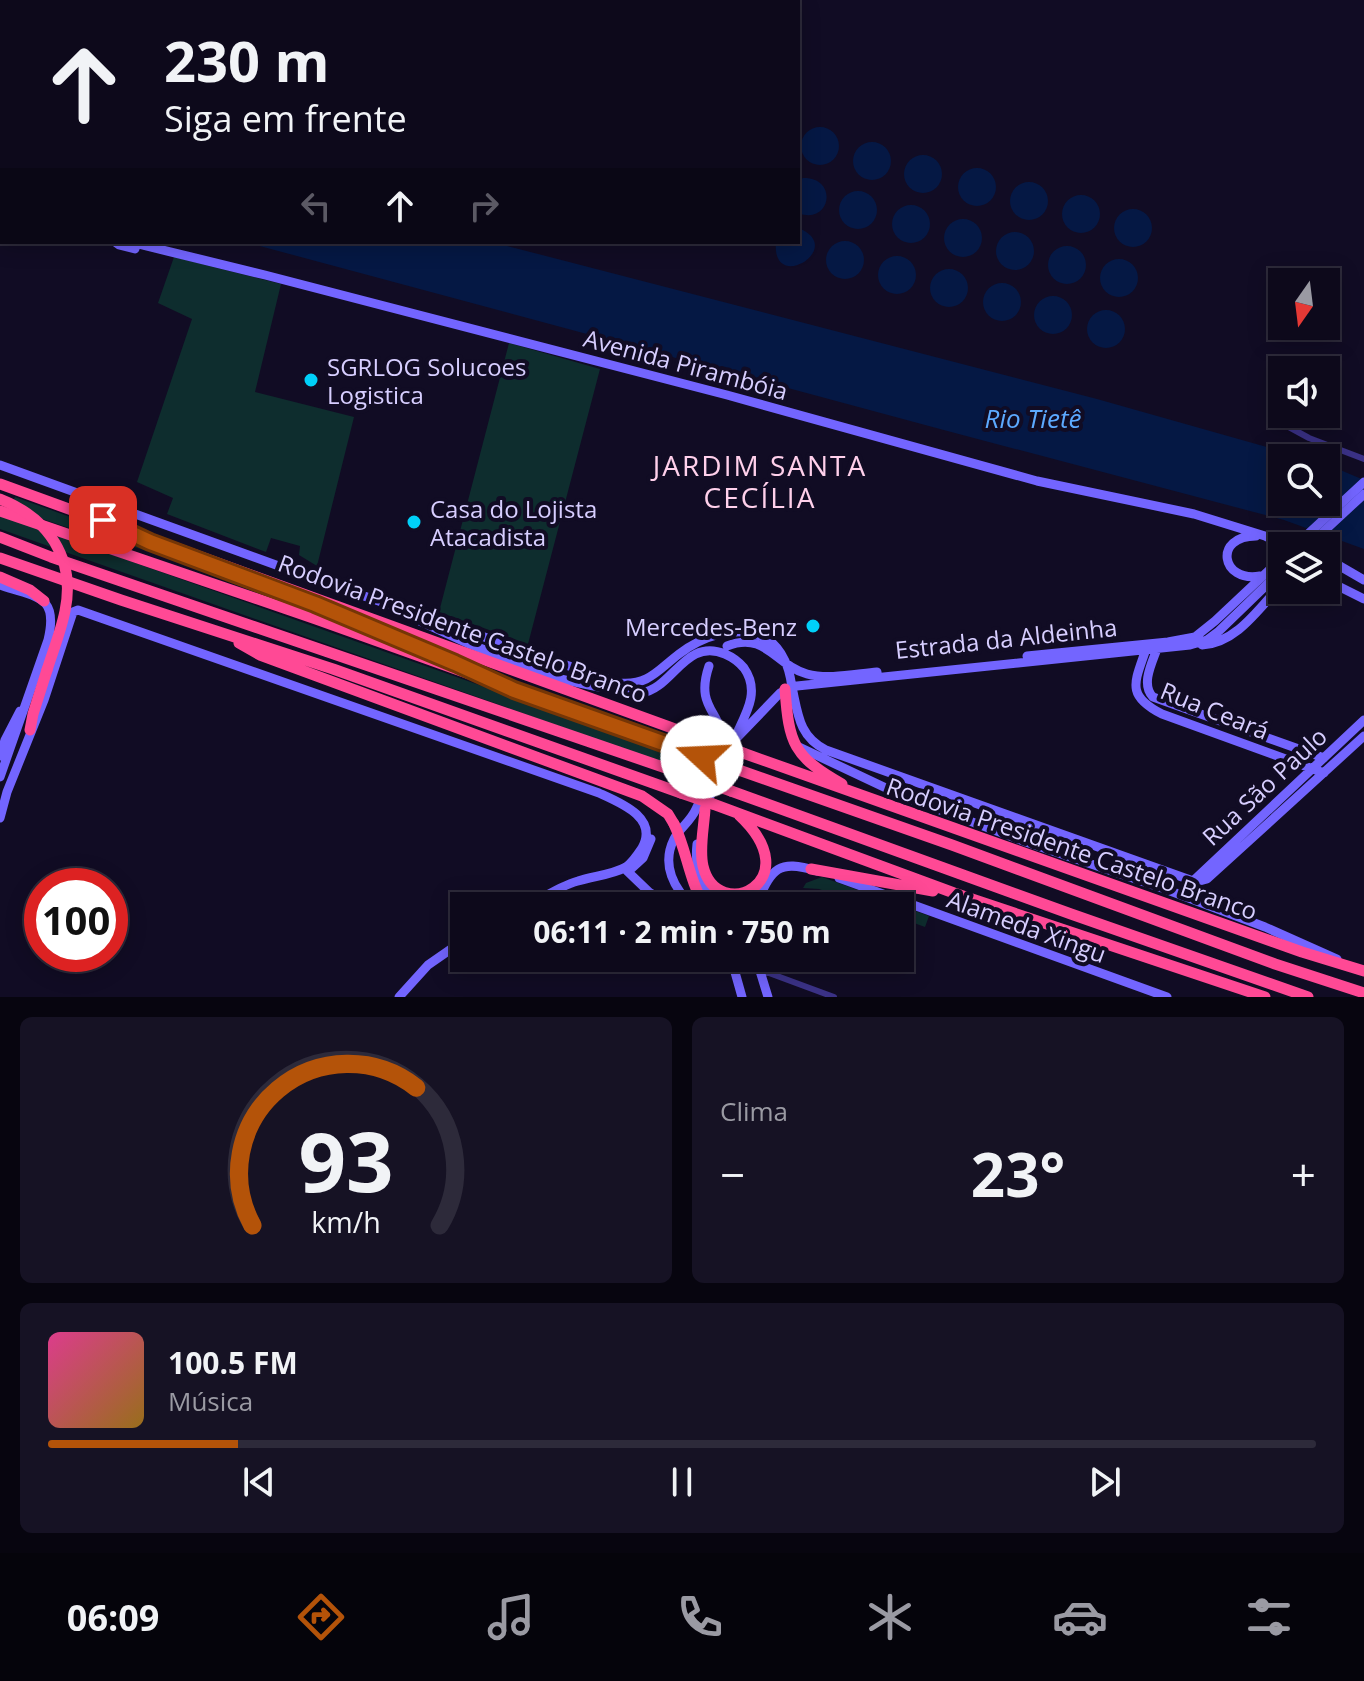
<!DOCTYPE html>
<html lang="pt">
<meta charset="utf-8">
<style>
body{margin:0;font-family:"Open Sans",sans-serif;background:#161224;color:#f1f3f6;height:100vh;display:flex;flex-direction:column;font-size:30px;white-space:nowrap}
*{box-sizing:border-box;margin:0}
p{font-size:26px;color:#9a9aa3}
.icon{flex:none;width:44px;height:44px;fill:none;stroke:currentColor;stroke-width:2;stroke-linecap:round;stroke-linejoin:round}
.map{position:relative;height:997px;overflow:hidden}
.drawer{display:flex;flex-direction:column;gap:20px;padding:20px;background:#07050f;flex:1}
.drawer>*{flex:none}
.top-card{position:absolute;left:0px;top:0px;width:800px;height:244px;box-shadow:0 4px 20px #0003,0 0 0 2px #2d2a3a;background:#0d091b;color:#f1f3f6;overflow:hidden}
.needle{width:52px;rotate:194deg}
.tools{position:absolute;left:1268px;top:268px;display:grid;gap:16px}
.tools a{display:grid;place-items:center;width:72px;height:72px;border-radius:0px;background:#0d091b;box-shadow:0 4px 20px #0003,0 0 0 2px #2d2a3a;font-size:40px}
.speed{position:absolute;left:24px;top:868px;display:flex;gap:16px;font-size:40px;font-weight:700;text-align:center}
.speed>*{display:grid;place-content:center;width:104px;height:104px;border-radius:50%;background:#0d091b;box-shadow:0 4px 20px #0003,0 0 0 2px #2d2a3a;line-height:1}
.speed .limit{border:12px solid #d22;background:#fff;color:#111}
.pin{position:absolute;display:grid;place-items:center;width:68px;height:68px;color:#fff;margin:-34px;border-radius:16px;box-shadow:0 4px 12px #0006}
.me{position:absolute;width:88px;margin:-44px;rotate:290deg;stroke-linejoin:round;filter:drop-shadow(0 0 6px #0008)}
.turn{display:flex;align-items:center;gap:28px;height:168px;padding:0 32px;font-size:36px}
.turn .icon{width:104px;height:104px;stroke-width:2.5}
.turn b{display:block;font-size:56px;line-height:68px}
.lanes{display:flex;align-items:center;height:76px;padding:0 32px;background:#0003;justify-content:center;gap:40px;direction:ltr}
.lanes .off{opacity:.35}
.big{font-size:60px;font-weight:700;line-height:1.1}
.drawer .widget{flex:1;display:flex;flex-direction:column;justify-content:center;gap:12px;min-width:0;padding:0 28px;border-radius:12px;background:#161224}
.drawer .dial{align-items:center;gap:0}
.dial svg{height:208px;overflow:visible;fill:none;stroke:#2d2a3a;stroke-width:7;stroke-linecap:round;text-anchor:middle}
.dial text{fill:#f1f3f6;stroke:none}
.song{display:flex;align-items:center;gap:24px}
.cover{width:96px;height:96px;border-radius:12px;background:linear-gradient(135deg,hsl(330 70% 55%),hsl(40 70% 35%))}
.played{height:8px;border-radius:4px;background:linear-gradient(90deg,#b45309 15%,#2d2a3a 15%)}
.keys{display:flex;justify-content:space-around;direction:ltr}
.heat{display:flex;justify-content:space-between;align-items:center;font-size:44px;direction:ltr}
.drawer .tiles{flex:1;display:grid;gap:20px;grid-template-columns:1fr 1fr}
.widget:last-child{grid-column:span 2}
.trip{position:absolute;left:450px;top:892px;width:464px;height:80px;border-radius:0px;background:#0d091b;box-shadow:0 4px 20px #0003,0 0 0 2px #2d2a3a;font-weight:700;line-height:80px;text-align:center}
.tabs{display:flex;height:128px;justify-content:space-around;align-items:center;background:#05040b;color:#9a9aa3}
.tabs .icon{width:56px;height:56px}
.tabs .active{color:#b45309}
.tabs b{font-size:36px;color:#f1f3f6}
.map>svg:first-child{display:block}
</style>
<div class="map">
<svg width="1364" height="997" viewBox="0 0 1364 997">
<rect width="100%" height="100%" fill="#110c24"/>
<path fill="#0e2d2e" d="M174 257 281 284 255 392 354 417 317 566 299 555 300 546 271 538 266 552 167 514 173 498 137 482 192 319 158 303Z
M509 343 600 369 528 644 439 612Z
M15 497 239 578 327 614 154 553 63 526 10 508Z
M0 515 710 767 707 778 0 529Z
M822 877 929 916 925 927 900 918V906H866L819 889 803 888 806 883Z"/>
<path fill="#051844" d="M801 146a19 19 0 1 1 38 0a19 19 0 1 1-38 0Z
M853 161a19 19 0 1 1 38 0a19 19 0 1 1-38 0Z
M904 174a19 19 0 1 1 38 0a19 19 0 1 1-38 0Z
M958 187a19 19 0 1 1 38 0a19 19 0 1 1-38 0Z
M803 178C839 177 831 226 798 213V181Z
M1010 201a19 19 0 1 1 38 0a19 19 0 1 1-38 0Z
M839 210a19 19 0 1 1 38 0a19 19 0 1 1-38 0Z
M1062 214a19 19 0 1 1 38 0a19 19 0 1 1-38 0Z
M892 224a19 19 0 1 1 38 0a19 19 0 1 1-38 0Z
M1114 228a19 19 0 1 1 38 0a19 19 0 1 1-38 0Z
M944 238a19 19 0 1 1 38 0a19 19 0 1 1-38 0Z
M798 228C848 247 771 295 776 242H798Z
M996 251a19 19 0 1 1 38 0a19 19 0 1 1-38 0Z
M826 260a19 19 0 1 1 38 0a19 19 0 1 1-38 0Z
M245 242H492L1097 399 1306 458H1282V502H1326V464L1364 480V549L1284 520 940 429Z
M1048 265a19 19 0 1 1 38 0a19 19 0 1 1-38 0Z
M878 275a19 19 0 1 1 38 0a19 19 0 1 1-38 0Z
M1100 278a19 19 0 1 1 38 0a19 19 0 1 1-38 0Z
M930 288a19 19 0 1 1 38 0a19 19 0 1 1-38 0Z
M983 302a19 19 0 1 1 38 0a19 19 0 1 1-38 0Z
M1034 315a19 19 0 1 1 38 0a19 19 0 1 1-38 0Z
M1087 329a19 19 0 1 1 38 0a19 19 0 1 1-38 0Z"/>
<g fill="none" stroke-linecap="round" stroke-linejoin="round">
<path stroke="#3b3287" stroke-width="6" d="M1276 420 1309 438 1364 459
M760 973H769L834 997"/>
<path stroke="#7365ff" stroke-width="9" d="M0 205H2
M115 242 119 245 135 249
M130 242 265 275 727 395 1037 481 1194 514 1265 536 1285 546
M0 465 320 581 619 683C648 686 658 670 679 654 701 637 734 625 761 636 782 645 789 666 792 687L780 693 731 744 706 806
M1256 536C1213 536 1221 583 1260 576
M1308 546 1364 494
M1326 558 1364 580
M1282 570 1219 631 1207 640 1190 645 797 686 792 687C798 714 799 737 826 750L1196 882 1207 879 1364 736
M1326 580 1364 599
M0 585C36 598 59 594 48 640L0 777
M400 612 467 643 533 669
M1202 645C1237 643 1259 608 1282 584
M727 646C766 631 775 665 807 674 828 680 855 674 877 672
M1158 646C1153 661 1140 684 1153 697L1324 758
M1146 649C1135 682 1125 695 1162 714L1324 773
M1027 656 1168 642 1195 637 1215 621 1282 558
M527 670C556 678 586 686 617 690 625 692 633 694 641 693 673 689 685 637 725 654 732 657 739 662 744 668 761 692 745 715 735 737
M797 746 905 797 1026 842 1165 889 1265 927 1337 959
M0 756 5 740 20 711
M0 818 7 792 44 700 69 624 73 612 78 610 599 793C621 803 659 818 642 848 638 854 632 863 626 867 612 875 593 876 578 881 560 886 544 897 528 906
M697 844C694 870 702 887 719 906
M624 868 649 892 672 906
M631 869 643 858 651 839
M839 878 1167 997
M1193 881 1364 720
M693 906C674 889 661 865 674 839 679 829 691 821 696 809 706 789 714 766 722 745 724 711 694 710 709 666
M755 906C772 871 775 858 817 871
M731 958 742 997
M756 958 768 997
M399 997 428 965 464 940"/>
<path stroke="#ff4995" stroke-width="11" d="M0 484 708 741
M0 511 316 619 702 757
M0 537 51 557 689 776
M0 558 121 600 333 669 681 793
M0 577 30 590 44 601
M313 604 430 653
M239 643 260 655 642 796 668 814 674 824
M785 689C789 744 793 756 842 784
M30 730 33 714 47 670
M743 753 1302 952 1364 971
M736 769 952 845 1275 964 1364 993
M731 791 1071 914 1308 997
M713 804 954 893 1265 997
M705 809C704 827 699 849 703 866 717 925 811 882 739 815
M811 869 933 891"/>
<path stroke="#7365ff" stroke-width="9" d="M1295 546 1364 482"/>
<path stroke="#ff4995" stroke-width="11" d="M0 499C48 518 76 558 65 611 61 631 53 651 47 670
M708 741 743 753
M702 757 736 769
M689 776 731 791
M681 793 713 804
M674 824C687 851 689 881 705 906"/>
</g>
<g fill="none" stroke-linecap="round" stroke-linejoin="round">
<g stroke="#753606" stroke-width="20">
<path id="route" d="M103 520 150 542 315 604 455 663 514 690 702 757"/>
</g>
<use href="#route" stroke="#b45309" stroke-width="14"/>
</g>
<g fill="#00d0f9" stroke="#110c24" stroke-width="3">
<circle cx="311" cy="380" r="8"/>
<circle cx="414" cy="522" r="8"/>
<circle cx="813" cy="626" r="8"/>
</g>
<g text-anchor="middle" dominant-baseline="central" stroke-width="8" stroke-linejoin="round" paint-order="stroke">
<g font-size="24" fill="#d7ceff" stroke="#110c24">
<text transform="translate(686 364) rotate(15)">Avenida Pirambóia</text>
<text transform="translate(463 628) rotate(20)">Rodovia Presidente Castelo Branco</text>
<text transform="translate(1006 638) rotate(-6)">Estrada da Aldeinha</text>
<text transform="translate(1215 710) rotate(22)">Rua Ceará</text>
<text transform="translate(1264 786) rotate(-43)">Rua São Paulo</text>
<text transform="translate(1072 848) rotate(19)">Rodovia Presidente Castelo Branco</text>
<text transform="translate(1027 926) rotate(20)">Alameda Xingu</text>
</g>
<g font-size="24" fill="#d7ceff" stroke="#110c24" text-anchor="start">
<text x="327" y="366">SGRLOG Solucoes<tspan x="327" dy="28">Logistica</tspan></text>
<text x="430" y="508">Casa do Lojista<tspan x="430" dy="28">Atacadista</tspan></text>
<text x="797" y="626" text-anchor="end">Mercedes-Benz</text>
</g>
<g font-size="26" font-style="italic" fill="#5ca9ff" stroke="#110c24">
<text x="1033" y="418">Rio Tietê</text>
</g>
<g font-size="28" letter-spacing="2" fill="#ffd0eb" stroke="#110c24">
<text x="760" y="465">JARDIM SANTA<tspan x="760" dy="32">CECÍLIA</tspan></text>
</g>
</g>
</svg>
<div class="tools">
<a><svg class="needle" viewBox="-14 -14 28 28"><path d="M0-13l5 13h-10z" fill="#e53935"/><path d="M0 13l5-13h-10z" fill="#9a9aa3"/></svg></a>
<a><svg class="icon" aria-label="sound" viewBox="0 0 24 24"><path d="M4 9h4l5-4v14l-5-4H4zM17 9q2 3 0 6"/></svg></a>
<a><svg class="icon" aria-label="search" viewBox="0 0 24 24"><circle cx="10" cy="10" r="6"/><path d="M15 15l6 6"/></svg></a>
<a><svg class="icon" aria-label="layers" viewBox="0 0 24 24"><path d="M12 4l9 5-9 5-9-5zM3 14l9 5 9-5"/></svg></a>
</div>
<div class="speed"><div class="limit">100</div></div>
<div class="pin" style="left:103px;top:520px;background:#d93025"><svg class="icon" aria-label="arrive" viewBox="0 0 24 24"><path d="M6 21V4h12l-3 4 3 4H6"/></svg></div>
<svg class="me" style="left:702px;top:757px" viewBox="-20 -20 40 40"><circle r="19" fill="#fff"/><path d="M0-13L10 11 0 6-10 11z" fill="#b45309"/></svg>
<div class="trip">06:11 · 2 min · 750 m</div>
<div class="top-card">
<div class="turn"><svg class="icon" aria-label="ahead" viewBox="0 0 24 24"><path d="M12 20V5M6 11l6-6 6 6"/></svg><div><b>230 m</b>Siga em frente</div></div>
<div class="lanes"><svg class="icon off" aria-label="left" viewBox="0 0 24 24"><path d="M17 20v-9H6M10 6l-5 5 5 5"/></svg><svg class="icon" aria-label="ahead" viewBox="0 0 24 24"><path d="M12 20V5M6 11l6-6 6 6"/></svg><svg class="icon off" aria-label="right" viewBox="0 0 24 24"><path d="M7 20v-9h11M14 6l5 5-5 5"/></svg></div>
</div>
</div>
<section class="drawer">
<div class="tiles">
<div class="widget dial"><svg viewBox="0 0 100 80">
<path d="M14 69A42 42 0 1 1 86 69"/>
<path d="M14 69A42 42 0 0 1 77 16" stroke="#b45309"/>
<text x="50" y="56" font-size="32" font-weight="700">93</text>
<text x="50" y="72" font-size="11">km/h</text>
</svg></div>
<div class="widget"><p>Clima</p>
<div class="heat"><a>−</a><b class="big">23°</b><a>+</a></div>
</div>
<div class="widget">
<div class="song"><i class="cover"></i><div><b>100.5 FM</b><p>Música</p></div></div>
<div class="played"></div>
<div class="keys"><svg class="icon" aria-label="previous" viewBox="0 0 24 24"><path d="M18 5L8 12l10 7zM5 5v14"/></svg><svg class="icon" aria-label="pause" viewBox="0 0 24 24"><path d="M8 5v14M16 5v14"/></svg><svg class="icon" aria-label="next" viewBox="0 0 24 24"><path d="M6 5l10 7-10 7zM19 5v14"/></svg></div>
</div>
</div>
</section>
<nav class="tabs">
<b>06:09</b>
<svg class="icon active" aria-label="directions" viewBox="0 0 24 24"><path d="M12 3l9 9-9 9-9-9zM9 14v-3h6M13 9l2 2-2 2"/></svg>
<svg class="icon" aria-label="music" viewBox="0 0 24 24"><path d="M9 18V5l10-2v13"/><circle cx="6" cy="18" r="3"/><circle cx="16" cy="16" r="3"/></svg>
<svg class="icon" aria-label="phone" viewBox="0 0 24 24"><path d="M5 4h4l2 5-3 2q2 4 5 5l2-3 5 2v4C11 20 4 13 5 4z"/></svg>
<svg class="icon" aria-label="climate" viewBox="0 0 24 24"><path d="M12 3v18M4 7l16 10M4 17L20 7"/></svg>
<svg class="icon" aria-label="car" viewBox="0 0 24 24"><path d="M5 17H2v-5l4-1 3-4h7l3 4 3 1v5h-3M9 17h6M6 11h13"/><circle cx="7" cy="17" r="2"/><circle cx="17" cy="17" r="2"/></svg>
<svg class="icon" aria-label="filters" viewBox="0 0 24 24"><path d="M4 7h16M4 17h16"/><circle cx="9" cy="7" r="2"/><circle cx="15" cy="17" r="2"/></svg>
</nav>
